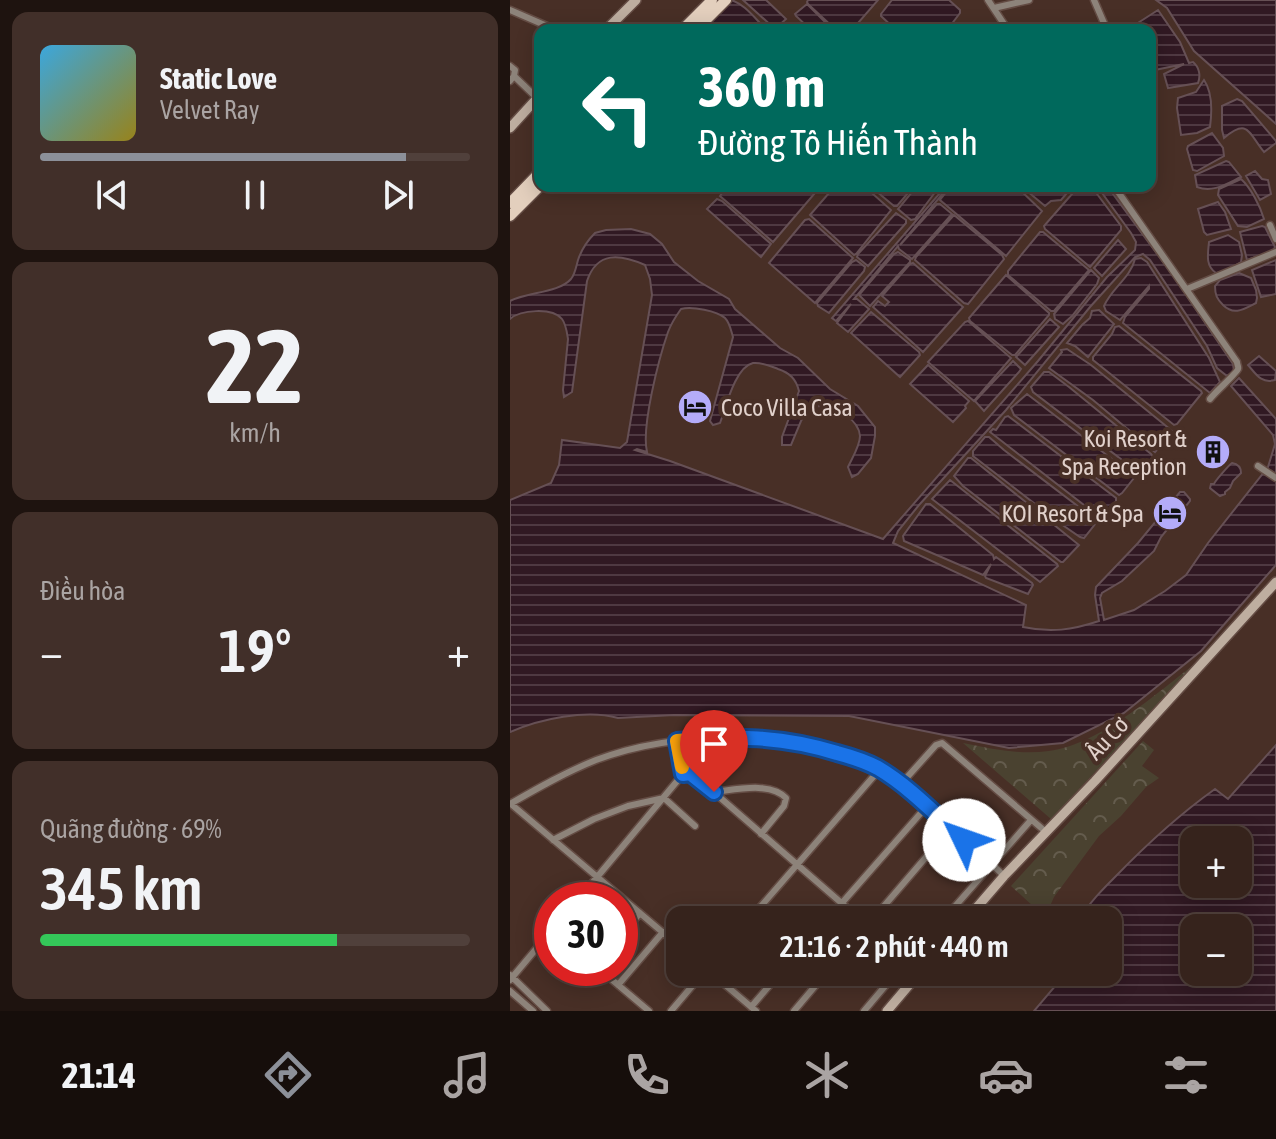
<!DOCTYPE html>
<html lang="vi">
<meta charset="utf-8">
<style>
body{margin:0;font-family:"Asap Condensed",sans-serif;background:#412f29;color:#f1f3f6;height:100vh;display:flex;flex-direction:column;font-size:30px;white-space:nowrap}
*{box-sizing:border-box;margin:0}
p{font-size:26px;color:#aaa4a3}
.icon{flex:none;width:44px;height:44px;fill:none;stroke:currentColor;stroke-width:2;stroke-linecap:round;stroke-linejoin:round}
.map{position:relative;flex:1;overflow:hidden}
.drawer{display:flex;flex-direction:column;gap:12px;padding:12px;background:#1e130f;width:510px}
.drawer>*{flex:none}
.top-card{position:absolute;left:24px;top:24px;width:622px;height:168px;border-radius:16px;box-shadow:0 4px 20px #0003,0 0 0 2px #50403b;background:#00695c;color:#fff;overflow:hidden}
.controls{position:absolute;left:670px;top:826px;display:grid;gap:16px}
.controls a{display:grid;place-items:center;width:72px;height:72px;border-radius:16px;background:#36231c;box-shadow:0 4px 20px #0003,0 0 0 2px #50403b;font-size:40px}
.speed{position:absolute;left:24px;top:882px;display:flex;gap:16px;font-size:40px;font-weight:700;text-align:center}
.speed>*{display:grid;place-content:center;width:104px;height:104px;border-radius:50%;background:#36231c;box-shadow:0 4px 20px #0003,0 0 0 2px #50403b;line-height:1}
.speed .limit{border:12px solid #d22;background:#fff;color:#111}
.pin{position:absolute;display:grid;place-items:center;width:68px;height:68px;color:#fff;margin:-82px -34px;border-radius:50% 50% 50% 0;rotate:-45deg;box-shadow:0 0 8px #0007}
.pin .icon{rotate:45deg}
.me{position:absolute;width:88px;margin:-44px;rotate:312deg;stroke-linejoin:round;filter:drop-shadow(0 0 6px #0008)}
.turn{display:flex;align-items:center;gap:28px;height:168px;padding:0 32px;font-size:36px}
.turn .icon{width:104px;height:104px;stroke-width:2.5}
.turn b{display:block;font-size:56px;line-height:68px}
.big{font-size:60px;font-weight:600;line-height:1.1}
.drawer .tile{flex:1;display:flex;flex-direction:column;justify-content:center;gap:12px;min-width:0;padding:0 28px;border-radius:16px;background:#412f29}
.drawer .dial{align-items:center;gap:0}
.dial b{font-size:104px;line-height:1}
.song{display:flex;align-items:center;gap:24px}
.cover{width:96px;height:96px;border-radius:12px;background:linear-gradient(135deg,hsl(200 70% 55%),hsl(50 70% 35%))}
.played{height:8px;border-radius:4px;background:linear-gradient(90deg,#8c9099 85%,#50403b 85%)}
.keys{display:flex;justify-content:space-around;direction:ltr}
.heat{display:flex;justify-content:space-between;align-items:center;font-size:44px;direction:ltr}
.charge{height:12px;border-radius:6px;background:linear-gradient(90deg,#34c759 69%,#50403b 0)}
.trip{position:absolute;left:156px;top:906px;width:456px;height:80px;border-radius:16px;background:#36231c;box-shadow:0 4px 20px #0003,0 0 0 2px #50403b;font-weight:600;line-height:80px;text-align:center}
.menu{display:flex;height:128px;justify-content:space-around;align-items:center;background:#160e0b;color:#aaa4a3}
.menu .icon{width:56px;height:56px}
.menu .active{color:#8c9099}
.menu b{font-size:36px;color:#f1f3f6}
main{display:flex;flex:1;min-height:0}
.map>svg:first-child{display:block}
</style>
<main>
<section class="drawer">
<div class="tile">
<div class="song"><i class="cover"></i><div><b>Static Love</b><p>Velvet Ray</p></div></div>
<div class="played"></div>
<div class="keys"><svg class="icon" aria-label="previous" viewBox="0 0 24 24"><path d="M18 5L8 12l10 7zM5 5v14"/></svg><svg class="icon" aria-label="pause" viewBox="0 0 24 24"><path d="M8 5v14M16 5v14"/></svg><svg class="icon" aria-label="next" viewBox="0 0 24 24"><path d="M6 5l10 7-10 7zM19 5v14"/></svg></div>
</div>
<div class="tile dial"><b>22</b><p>km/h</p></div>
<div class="tile"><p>Điều hòa</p>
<div class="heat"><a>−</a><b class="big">19°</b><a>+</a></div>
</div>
<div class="tile"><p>Quãng đường · 69%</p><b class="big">345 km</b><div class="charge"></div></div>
</section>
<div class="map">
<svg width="766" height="1011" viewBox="0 0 766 1011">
<defs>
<pattern id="park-crowns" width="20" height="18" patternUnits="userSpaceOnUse" patternTransform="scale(2)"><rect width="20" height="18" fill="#4a4230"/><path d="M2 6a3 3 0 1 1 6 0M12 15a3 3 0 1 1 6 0" fill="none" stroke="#645c4d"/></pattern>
<pattern id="water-rules" width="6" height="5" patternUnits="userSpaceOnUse" patternTransform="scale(2)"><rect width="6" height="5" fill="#311923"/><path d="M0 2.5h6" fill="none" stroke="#4f3942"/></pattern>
</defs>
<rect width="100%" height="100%" fill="#482f26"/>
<path fill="url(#park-crowns)" d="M692 658 541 819 453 743C482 749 510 755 539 751 590 745 652 689 692 658Z
M633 741 644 750 632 766 649 778 636 787 611 816 589 836 544 897 535 917 501 886Z"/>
<path fill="url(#water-rules)" stroke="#665055" stroke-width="2" fill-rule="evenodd" d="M221 0C235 4 246 20 257 30H192Z
M233 0H256L276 19 265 29Z
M298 0H368L342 30H326L298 4 297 2Z
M382 0H439L450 10V13L437 30H386L371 16V14Z
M646 0H766V124L684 51 657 8Z
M297 4 323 30H301L286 16 285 14Z
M648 10 670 42 679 63 683 62C689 67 691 75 688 83L658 88 654 74 674 64 640 71V30H617Z
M694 80C703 93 702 112 700 127L687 133 671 135 667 108 668 98 686 92Z
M727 99 732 101 766 141V143L754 152C738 132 738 118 714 138L712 130V106Z
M702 133 713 148 714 156 687 171 683 170 677 149 678 146Z
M716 161 719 162 731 177C716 184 703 193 687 187L685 175Z
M745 171 752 179 758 180 761 194 750 200 736 176Z
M731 179C741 188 750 206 754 219L737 227 728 226 708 195 709 189Z
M217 186H311L263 242 210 196Z
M325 186H354L381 210 346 254 344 255 300 215Z
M360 186H404L387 206H384Z
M407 186H426V191L405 219 401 220 388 209Z
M436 186H439L390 245 427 204H430L442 214 402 259 389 249 388 246 344 299H347L359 309 338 332 327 323 341 304 326 321 322 318Z
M441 186H506L532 211 496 256 430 200Z
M511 186H563L551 200 541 201 535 206Z
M569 186H581L611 226V230L580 267 535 229 534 226Z
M587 186H597L662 274 723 364 724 371 717 376 707 368 697 346 640 260 633 254 625 257 580 307 496 410 409 505 388 531 383 543 516 605 513 627C541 633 562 630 589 621L585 595 586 587 628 543 670 492H674L680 499V501L651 537 644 551 612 581 592 593 590 598 594 620 624 610 655 591 676 575 698 543 758 467 765 444 763 435 721 386 729 378 766 419V565L691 651 614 713 553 743 499 748 339 716 164 715 108 718C76 709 30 719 0 732V500L41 483 49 465 52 440 110 448 117 442 142 295 140 279 135 265C110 254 87 251 77 281L62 392 54 397 53 390 58 339C57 333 56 324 52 319 42 307 10 310 0 319V301C17 292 49 293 61 279 65 274 66 267 68 260 71 251 78 240 85 233L96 230 121 229 140 234 152 244 164 262 188 281 219 299 225 309 270 348 288 358 320 389 348 406 365 427V436L361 458 348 474 342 477 338 467C342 458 350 446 350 436 349 420 326 406 311 406 308 406 302 408 298 410L291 421 281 445H272V437L289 391C286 379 280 373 268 369 260 366 252 362 243 363 225 367 216 407 210 423L203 425 200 421 223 337C221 331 220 323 215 318 207 311 182 306 171 309 166 316 161 324 158 332 149 358 131 427 137 452L127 449 125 450 160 461 373 539 528 361 597 277 625 250 626 242 621 233Z
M207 199 212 201 261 244 251 257 197 209Z
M708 202 715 212 721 229 697 235 694 232 688 209Z
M386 213 396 220V223L358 266 347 257 348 254Z
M444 215 492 255 494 259 458 304 454 303 405 260 406 257Z
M299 219 343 258 305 303 259 263 295 220Z
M752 226 755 227 765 247 763 251 737 260 730 232Z
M530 232H533L539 237 579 270 544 311H541L498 275V271Z
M718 235 729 242 732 255 731 262 714 272 706 273C695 266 698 253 699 242Z
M608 240 616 249 592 276 584 268Z
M388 252 400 260V262L360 306 349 295 384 254Z
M631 258 637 262 699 358 710 382 700 393 613 323 615 317 639 289V286L610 320 596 311 594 306C601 289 621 277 625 259Z
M346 260 355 267 354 271 319 313 308 306 307 303 342 262Z
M766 260V294L751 297 742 270Z
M403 263 453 307 413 352 363 307 368 301 375 306 379 302 372 296 400 264Z
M581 270 589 278 587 284 562 316 553 324 545 319 544 314Z
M729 273 741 278 746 290 747 298 746 303C734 309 724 316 713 305 707 299 705 295 705 286L710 280Z
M496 275 539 313V315L505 355H502L460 321 459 318Z
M589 310 604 324 578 357 565 346 557 343 572 325 580 318 582 311Z
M361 312 409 352 410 355 390 377 341 333Z
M540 319 549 327 515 365 506 357Z
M458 321 501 358 464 401 418 362 455 322Z
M609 326 691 391 692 393 667 424 664 425 583 360V357L602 334 605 327Z
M557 349 581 365 661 430 663 432 645 452 583 400 539 368 552 352 551 350Z
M749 356 766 371 765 380C751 384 746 374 738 365Z
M503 361 511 369 509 372 474 411 465 401Z
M418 365 459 401 455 406 456 408 443 422 400 384Z
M534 372H539L559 387 641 454 643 457 632 470 628 472 523 392 521 387Z
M517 394 624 476V478L612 493 609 495 504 415 501 408Z
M498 416 606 498V501L592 519 480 432 483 429 486 430 495 417Z
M475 437H479L494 450 586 520V523L574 538 570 537 551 524 463 456V451Z
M458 458H461L569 545 553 562H551L453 486 444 476Z
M722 463C728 464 731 467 731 473L723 481 720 488 715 492V494L710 496 700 488 701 484H704C705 481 719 465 722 463Z
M440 480 547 564 548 566 530 582 422 499Z
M416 504H420L483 555 484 559 486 557 522 583 523 585 518 594 476 578 475 576 481 564 473 575 394 541 393 536Z
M766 745V1011H524L557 972H598V920H569C579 903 592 890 606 876 636 845 670 814 705 789L718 799ZM728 840V884H684V840ZM728 928V972H684V928Z"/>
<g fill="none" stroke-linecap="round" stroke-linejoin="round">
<g stroke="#644c44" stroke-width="9">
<path id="street" d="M478 0 498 30
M584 0 597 30
M484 8 519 0
M0 10 46 30
M0 66 5 70 4 76 0 81
M4 76 27 98
M604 186 727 362C727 365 729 367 728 369 727 373 704 393 700 399
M760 225 766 239
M677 289 766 252
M748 466 766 478
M176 740 180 773
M167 741 173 774
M173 774 180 773 191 781 351 920
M391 784 426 745 432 743 536 832
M204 792C224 790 260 781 276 798L274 806 251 834
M0 804C28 788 56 772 86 760 162 731 279 729 354 761 387 775 414 803 440 827 458 843 477 859 494 876
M1 804 170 947
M43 840 84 819 118 806 154 798 185 826
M68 900 173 774
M239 920 370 769
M317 920 417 806
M362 920 441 828
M433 920 521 820
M110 937 130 913
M88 968 139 1011
M200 972 246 1011
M0 975 37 1011
M0 980 42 930
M108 985 153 932
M0 991 23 1011
M241 1007 271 972
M161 1011 194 972
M284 1011 317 972
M354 1011 387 972"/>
</g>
<g stroke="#644c44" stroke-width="12">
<path id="secondary" d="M96 30 126 0
M0 128 30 95
M456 920 494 876 585 781 766 582
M377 1011 410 972"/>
</g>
<g stroke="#644c44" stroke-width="13">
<path id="primary" d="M172 30 202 0
M186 30 216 0
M0 203 30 172
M0 216 30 186"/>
</g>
<use href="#street" stroke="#8d837a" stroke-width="6"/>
<use href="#secondary" stroke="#beaea0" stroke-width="9"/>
<use href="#primary" stroke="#e3cfbd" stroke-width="10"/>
</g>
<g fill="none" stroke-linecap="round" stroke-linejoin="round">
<g stroke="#114b97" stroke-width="20">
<path id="route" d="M204 792 180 773 173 774 167 741C223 735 273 736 327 753 342 757 355 761 368 768 400 787 426 815 454 840"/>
</g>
<use href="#route" stroke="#1a73e8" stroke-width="14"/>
<path stroke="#f59e0b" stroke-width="14" d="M172 767 167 741 219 738"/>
</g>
<defs>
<g id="hotel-disc" transform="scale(1.8)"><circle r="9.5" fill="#b4acf9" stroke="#482f26"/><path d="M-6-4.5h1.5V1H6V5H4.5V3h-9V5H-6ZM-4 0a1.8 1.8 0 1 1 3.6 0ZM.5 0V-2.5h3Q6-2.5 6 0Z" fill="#111"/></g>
<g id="building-disc" transform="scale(1.8)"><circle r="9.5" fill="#b4acf9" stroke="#482f26"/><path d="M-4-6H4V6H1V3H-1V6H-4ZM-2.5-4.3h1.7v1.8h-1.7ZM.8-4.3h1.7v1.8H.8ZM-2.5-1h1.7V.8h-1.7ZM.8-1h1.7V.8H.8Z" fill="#111"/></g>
</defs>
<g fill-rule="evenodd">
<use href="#hotel-disc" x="185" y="407"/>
<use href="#building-disc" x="703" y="452"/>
<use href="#hotel-disc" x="660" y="513"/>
</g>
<g text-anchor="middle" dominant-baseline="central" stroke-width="8" stroke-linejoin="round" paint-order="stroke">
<g font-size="24" fill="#e1d1cb" stroke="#482f26" text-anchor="end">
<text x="211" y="407" text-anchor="start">Coco Villa Casa</text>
<text x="677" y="438">Koi Resort &amp;<tspan x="677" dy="28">Spa Reception</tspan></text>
<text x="634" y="513">KOI Resort &amp; Spa</text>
</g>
<g font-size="24" fill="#e1d1cb" stroke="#482f26">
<text transform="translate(597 738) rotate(-47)">Âu Cơ</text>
</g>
</g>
</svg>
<div class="controls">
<a>+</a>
<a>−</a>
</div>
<div class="speed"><div class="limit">30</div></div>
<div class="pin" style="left:204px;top:792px;background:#d93025"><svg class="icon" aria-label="arrive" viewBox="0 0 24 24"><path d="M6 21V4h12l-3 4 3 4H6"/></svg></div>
<svg class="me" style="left:454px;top:840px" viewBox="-20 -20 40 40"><circle r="19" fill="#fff"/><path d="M0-13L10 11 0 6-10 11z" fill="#1a73e8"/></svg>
<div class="trip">21:16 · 2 phút · 440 m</div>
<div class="top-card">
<div class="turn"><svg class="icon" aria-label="left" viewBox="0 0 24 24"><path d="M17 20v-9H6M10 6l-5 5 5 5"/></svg><div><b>360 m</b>Đường Tô Hiến Thành</div></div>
</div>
</div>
</main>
<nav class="menu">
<b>21:14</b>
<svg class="icon active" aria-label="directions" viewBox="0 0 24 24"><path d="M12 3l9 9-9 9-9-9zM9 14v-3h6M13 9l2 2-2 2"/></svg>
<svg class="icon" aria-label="music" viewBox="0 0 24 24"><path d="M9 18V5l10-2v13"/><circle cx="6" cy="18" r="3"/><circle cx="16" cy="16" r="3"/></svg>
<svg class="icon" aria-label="phone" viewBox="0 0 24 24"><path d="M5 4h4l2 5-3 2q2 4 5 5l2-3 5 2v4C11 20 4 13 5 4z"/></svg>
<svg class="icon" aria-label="climate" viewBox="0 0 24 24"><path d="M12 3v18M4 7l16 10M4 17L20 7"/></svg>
<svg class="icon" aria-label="car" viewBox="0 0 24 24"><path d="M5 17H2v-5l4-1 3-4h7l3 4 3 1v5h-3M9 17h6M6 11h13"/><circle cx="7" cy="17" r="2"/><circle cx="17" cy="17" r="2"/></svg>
<svg class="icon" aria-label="filters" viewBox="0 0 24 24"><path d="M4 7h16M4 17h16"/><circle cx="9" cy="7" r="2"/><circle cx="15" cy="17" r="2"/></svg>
</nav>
